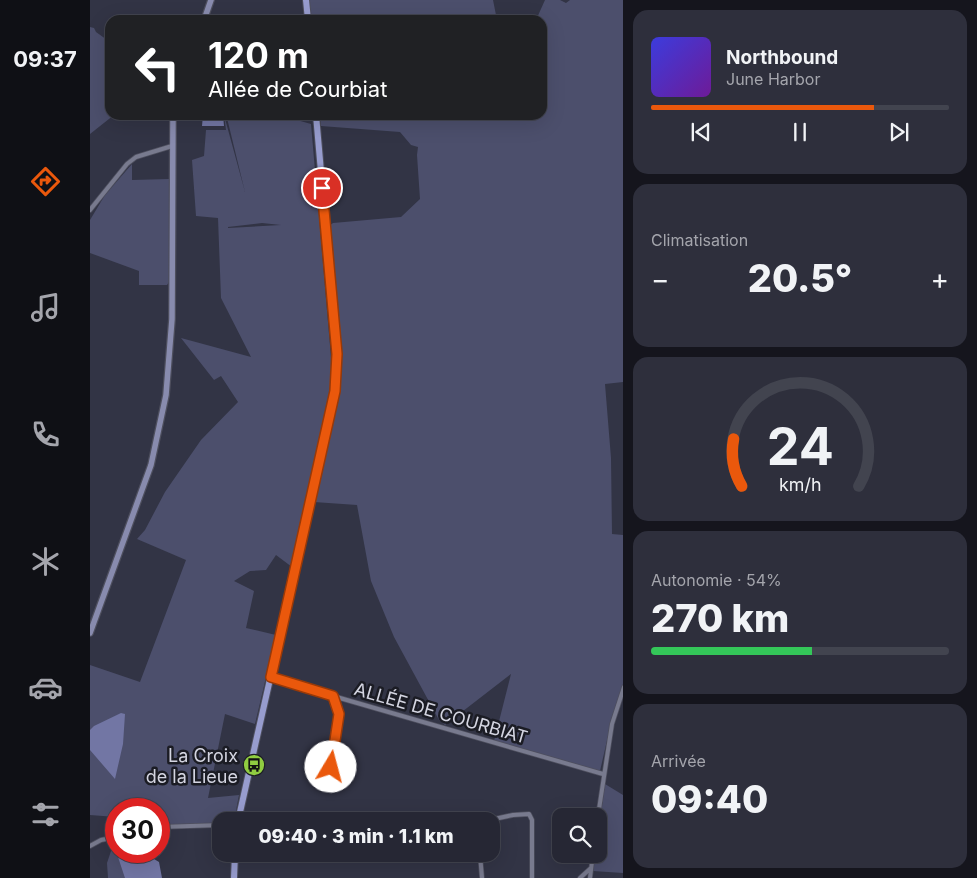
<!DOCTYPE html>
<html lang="fr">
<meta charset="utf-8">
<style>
body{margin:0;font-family:Inter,sans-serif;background:#2e2f3c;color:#f1f3f6;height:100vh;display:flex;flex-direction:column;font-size:19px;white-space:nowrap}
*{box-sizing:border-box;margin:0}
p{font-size:16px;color:#a4a5ac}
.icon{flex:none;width:28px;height:28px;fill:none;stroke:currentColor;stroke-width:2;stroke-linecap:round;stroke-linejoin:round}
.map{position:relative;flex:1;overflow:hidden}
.sheet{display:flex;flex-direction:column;gap:10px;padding:10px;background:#15151d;width:354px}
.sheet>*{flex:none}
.banner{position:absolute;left:15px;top:15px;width:442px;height:105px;border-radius:15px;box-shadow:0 5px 20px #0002,0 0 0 1px #42444f;background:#202124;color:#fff;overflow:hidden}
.fabs{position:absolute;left:462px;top:808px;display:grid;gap:10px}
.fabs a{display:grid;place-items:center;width:55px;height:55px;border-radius:10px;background:#262734;box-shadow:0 5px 20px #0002,0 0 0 1px #42444f;font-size:25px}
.speed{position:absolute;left:15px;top:798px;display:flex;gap:10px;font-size:25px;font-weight:700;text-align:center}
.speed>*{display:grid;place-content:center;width:65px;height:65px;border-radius:50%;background:#262734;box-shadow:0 5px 20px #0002,0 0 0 1px #42444f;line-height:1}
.speed .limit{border:8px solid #d22;background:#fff;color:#111}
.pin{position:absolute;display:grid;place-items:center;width:42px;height:42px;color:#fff;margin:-21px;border:2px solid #fff;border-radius:50%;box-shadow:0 1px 5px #0007}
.me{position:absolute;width:55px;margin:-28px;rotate:8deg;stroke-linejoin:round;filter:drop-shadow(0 0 4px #0008)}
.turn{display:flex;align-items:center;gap:18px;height:105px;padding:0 20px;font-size:22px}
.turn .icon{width:65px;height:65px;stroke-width:2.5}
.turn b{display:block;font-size:35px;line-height:42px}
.big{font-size:38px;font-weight:800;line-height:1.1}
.sheet .tile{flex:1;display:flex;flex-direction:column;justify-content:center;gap:8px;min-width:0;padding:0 18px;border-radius:15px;background:#2e2f3c}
.sheet .dial{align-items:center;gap:0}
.dial svg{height:130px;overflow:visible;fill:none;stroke:#42444f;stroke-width:7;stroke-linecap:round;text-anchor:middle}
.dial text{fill:#f1f3f6;stroke:none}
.song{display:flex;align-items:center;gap:15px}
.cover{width:60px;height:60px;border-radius:8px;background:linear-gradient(135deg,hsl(240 70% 55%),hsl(280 70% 35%))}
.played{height:5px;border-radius:2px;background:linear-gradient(90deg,#ea580c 75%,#42444f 75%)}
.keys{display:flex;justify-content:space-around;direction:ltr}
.heat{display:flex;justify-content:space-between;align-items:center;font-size:28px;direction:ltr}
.charge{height:8px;border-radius:4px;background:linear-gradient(90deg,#34c759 54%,#42444f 0)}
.trip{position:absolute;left:122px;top:812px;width:288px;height:50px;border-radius:15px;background:#262734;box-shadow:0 5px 20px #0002,0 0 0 1px #42444f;font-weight:800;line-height:50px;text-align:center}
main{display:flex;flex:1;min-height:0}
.menu{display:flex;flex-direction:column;width:90px;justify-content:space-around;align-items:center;background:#0f1015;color:#a4a5ac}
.menu .icon{width:35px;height:35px}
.menu .active{color:#ea580c}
.menu b{font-size:22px;color:#f1f3f6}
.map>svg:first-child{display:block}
</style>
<main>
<nav class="menu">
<b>09:37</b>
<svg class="icon active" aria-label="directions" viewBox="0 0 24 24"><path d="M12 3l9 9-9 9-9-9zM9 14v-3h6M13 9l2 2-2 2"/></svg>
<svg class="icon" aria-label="music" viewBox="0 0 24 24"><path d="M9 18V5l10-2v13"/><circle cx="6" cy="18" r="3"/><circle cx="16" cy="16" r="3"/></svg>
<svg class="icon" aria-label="phone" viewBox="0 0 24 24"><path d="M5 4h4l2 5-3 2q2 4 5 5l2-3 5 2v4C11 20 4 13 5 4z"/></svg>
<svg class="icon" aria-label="climate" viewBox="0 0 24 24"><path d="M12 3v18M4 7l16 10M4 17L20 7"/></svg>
<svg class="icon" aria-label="car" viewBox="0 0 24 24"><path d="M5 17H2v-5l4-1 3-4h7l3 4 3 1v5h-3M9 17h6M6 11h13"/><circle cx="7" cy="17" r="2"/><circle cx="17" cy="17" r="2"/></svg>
<svg class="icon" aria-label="filters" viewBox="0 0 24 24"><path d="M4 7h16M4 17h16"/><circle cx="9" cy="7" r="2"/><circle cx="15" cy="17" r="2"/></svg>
</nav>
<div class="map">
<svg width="534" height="878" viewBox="0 0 534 878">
<rect width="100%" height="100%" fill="#323445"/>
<path fill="#4c4f6c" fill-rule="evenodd" d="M219 0H403L407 20H221Z
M455 0H470L476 3 480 0H533L534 382 515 384 521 458 522 534 533 535 534 681 521 723 510 771 404 741 421 674 355 725 349 720 304 637 281 581 267 505 224 502 250 381V364L239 226 243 223 311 217 330 199 327 155 328 147 321 145 310 132 231 126 230 115H452V20H446Z
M0 27 4 28 6 32 20 42V115H24L0 134Z
M134 115 155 192 137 118 160 115H189L221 124 242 369 239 394 202 567 186 555 176 570 160 571 144 581 164 591 156 628 186 635 165 724 135 714 118 798 149 795 144 821H131V827L69 828V809H26V817L0 815V665L50 682 96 560 47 539 55 530 75 492 111 440 148 402 131 376 124 380 91 338 161 357 131 298 128 218 106 216 102 160 114 156 116 130H136ZM172 223 191 225 138 228V227Z
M42 164V180L79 179V282L77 285H49V271L0 253V220L15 195Z
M515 784 533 795V873L503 871 505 854H509V826Z
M26 836V851H30L39 878H18L17 863Z"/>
<path fill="#7276a4" d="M113 115H133L134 126H112Z
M31 713 35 714 33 744 25 779 0 750V730L4 726Z
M26 851H68L70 854 69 856 65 855 64 859 69 862 72 878H35Z"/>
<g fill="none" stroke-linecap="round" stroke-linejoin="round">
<g stroke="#4e4f5e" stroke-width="5.5">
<path id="street" d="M0 210 37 164 46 157 82 146
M181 677 243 696 513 774
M239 784 249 714 243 696
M508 816 522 724 534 687
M395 821 423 815 439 814 442 820V878
M69 827 131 825
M0 846 11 840 26 837
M390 854 392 878
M490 878 501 868
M500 878 503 854"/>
</g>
<g stroke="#4e4f5e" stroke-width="8">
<path id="secondary" d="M114 20 121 0
M0 633 61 465 76 395 82 319 83 115"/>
</g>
<g stroke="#4e4f5e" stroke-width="8">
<path id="primary" d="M216 0 218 20
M148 821 245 391 247 353 226 115
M144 878 145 854"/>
</g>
<use href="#street" stroke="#787a8e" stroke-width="4"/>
<use href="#secondary" stroke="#888bae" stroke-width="5.5"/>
<use href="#primary" stroke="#979cce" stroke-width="6"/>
</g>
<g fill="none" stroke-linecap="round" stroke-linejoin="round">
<g stroke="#983908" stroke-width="12">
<path id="route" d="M232 188 247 354 245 391 181 677 243 696 249 714 241 767"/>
</g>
<use href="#route" stroke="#ea580c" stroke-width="9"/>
</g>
<defs>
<g id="bus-disc" transform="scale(1.125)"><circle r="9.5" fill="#90cd41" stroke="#1b1c24"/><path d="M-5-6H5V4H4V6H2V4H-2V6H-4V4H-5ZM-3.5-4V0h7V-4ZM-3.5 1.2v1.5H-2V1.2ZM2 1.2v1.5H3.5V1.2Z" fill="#111"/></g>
</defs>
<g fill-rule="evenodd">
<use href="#bus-disc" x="164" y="765"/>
</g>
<g text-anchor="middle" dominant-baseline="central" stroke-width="5" stroke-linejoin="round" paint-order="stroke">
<g font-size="18" fill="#d4d5e1" stroke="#1b1c24">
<text transform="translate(351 713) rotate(16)">ALLÉE DE COURBIAT</text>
</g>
<g font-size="18" fill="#d4d5e1" stroke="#1b1c24" text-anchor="end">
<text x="148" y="755">La Croix<tspan x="148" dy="21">de la Lieue</tspan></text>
</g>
</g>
</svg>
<div class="fabs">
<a><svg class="icon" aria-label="search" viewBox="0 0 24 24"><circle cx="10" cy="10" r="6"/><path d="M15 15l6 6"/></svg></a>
</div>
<div class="speed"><div class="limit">30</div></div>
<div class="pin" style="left:232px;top:188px;background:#d93025"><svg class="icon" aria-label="arrive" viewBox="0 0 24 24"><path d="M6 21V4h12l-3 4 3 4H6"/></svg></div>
<svg class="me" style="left:241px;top:767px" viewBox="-20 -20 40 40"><circle r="19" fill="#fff"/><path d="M0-13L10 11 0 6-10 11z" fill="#ea580c"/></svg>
<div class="trip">09:40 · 3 min · 1.1 km</div>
<div class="banner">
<div class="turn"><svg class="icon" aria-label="left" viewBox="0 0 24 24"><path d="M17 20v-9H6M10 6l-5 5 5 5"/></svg><div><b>120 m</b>Allée de Courbiat</div></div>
</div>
</div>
<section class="sheet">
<div class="tile">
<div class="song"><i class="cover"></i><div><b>Northbound</b><p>June Harbor</p></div></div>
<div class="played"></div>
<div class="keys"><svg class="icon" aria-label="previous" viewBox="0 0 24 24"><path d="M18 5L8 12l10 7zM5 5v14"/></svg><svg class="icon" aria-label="pause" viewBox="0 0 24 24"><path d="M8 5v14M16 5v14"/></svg><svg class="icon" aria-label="next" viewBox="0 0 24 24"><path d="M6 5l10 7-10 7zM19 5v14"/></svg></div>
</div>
<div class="tile"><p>Climatisation</p>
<div class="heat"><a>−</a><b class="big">20.5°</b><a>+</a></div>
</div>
<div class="tile dial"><svg viewBox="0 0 100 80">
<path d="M14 69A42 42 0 1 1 86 69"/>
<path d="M14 69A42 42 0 0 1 9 40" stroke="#ea580c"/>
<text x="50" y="56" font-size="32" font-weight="700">24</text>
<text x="50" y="72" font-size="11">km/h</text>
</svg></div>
<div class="tile"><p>Autonomie · 54%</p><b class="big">270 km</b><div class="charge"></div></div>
<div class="tile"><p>Arrivée</p><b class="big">09:40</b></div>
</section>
</main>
